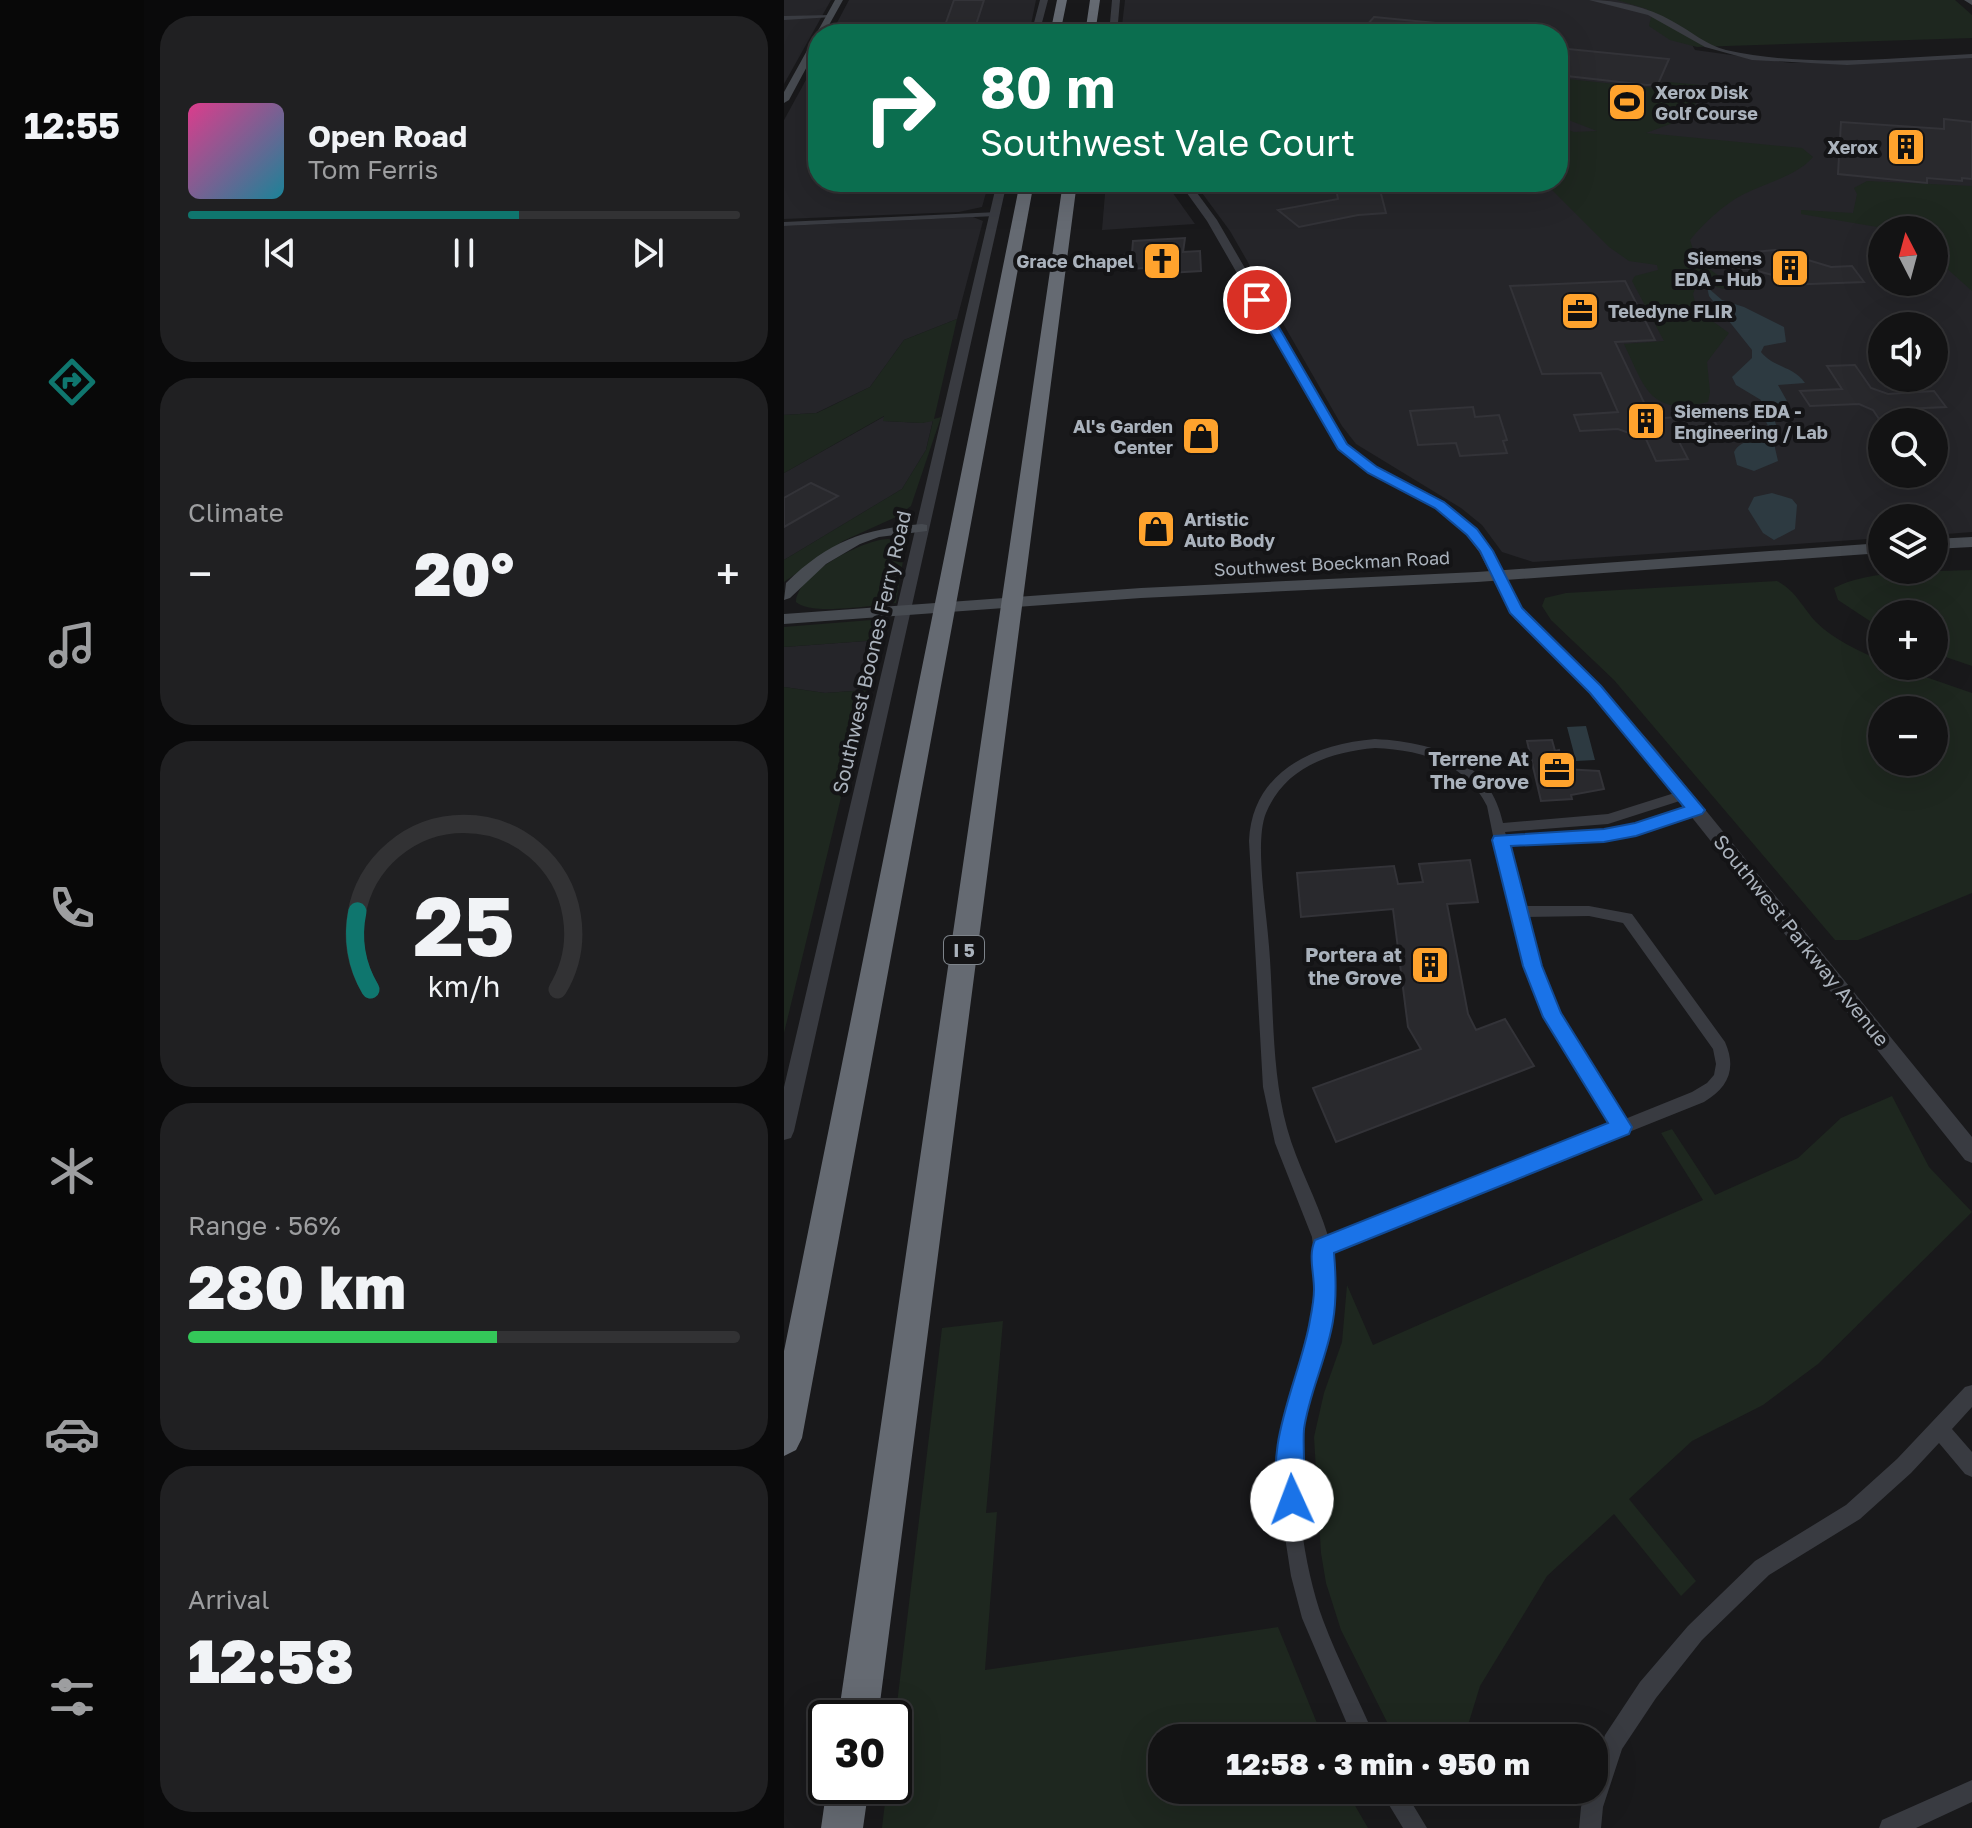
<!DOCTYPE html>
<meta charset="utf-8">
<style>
body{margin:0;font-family:"Golos Text",sans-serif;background:#202022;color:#f1f3f6;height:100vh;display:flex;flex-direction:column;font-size:30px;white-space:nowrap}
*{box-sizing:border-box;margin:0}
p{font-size:26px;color:#9d9ea0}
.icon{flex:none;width:44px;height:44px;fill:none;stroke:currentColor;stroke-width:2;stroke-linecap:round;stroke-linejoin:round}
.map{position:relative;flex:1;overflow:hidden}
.side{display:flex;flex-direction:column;gap:16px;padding:16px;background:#0a0a0b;width:640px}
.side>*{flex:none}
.hud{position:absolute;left:24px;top:24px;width:760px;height:168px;border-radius:32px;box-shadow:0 8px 32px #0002,0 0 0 2px #323234;background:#0b6e4f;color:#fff;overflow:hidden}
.needle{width:52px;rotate:354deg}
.buttons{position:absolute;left:1084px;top:216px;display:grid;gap:16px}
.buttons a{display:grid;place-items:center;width:80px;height:80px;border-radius:50%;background:#131314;box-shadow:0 8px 32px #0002,0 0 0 2px #323234;font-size:40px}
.speed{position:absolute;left:24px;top:1700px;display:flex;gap:16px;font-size:40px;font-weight:700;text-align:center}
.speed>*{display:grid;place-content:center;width:104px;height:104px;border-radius:50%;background:#131314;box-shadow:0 8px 32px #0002,0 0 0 2px #323234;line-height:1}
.speed .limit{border:4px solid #111;border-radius:12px;background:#fff;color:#111}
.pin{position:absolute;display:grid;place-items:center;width:68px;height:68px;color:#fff;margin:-34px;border:4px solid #fff;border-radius:50%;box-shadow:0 2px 8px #0007}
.me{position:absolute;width:88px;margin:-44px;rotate:358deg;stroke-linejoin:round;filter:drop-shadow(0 0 6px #0008)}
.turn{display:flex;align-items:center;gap:28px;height:168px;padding:0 40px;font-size:36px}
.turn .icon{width:104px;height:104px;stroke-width:2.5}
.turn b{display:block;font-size:56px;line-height:68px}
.big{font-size:60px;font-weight:800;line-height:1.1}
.side .card{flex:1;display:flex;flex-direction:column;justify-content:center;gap:12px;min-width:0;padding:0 28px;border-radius:32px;background:#202022}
.side .dial{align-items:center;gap:0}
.dial svg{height:208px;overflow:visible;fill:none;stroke:#323234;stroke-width:7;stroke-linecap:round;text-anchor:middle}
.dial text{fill:#f1f3f6;stroke:none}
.song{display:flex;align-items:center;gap:24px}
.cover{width:96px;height:96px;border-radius:12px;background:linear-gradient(135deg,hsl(330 70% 55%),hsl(190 70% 35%))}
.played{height:8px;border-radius:4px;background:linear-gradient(90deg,#0f766e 60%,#323234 60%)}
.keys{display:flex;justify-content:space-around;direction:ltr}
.heat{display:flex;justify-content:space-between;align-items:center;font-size:44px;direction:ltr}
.charge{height:12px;border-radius:6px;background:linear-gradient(90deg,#34c759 56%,#323234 0)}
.trip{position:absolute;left:364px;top:1724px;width:460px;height:80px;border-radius:32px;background:#131314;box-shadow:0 8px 32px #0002,0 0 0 2px #323234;font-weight:800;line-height:80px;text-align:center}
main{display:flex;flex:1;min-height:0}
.tab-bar{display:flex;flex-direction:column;width:144px;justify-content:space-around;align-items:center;background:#080808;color:#9d9ea0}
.tab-bar .icon{width:56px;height:56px}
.tab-bar .active{color:#0f766e}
.tab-bar b{font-size:36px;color:#f1f3f6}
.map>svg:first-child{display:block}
</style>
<main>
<nav class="tab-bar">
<b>12:55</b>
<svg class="icon active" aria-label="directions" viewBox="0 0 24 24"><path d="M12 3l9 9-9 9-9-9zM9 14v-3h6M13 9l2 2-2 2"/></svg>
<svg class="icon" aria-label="music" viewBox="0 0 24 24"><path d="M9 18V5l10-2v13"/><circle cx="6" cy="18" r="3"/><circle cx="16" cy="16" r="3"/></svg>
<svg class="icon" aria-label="phone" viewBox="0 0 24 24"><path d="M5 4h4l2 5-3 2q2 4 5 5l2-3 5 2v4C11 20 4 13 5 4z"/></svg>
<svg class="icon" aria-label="climate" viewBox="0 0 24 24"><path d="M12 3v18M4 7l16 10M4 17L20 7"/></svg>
<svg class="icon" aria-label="car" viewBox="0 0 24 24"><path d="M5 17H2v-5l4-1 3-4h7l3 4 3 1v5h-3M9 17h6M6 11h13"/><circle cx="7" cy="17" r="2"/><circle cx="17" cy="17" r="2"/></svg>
<svg class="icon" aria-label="filters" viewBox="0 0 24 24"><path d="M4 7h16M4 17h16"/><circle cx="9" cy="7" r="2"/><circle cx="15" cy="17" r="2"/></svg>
</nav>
<section class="side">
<div class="card">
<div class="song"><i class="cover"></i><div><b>Open Road</b><p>Tom Ferris</p></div></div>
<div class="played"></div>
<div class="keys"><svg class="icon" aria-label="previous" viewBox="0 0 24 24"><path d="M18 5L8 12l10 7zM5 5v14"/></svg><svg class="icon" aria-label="pause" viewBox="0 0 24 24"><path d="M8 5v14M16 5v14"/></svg><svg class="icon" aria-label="next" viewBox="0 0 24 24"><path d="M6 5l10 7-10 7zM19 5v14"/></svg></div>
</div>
<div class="card"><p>Climate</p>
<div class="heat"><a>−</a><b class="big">20°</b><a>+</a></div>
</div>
<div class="card dial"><svg viewBox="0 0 100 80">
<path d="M14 69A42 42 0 1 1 86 69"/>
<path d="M14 69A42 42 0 0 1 9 39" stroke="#0f766e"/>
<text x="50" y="56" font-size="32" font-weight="700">25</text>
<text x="50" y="72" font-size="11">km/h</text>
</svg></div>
<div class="card"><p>Range · 56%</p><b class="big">280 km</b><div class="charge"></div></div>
<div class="card"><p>Arrival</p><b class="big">12:58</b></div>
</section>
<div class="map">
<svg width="1188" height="1828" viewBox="0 0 1188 1828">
<rect width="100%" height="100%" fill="#19191b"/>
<path fill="#252529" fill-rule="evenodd" d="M0 0H47L0 84Z
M65 0H252L245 34H47Z
M341 0H883L911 50 1006 63 1188 58V532L1150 535V518H1098V538L749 562 718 552 698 525 677 508 572 444 558 426 446 231 410 182H774V34H337ZM1098 230H1150V282H1098ZM1098 326H1150V378H1098ZM1098 422H1150V474H1098Z
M34 58V182H205L198 207 175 212 0 219V120Z
M322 182H381L411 224 318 230Z
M189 217 199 221 173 319 120 340 86 387 32 413 0 415V226Z
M101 416 100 421 138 423 149 420 142 450 118 489 0 560V473Z
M95 640 83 690 41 693 0 687V647Z"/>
<path fill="#1e271f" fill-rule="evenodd" d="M833 0H1171L1188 15V38L913 47 886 40 865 26 867 17 863 9Z
M774 78 869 88 885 82 917 85 908 116 862 133 1018 148 1029 157C1013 176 981 183 958 195 938 206 921 222 906 240L912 259 943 282 940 289 930 286 911 289 909 294 913 310 945 333 923 362 926 392 924 402C866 417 861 388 840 344L880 341 848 281 851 276 874 270 873 265 845 261 825 247 760 182H774V126L790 132 813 131 774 116Z
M1083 181 1188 186V291L1150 257V230H1111L1017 214V210L1069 213 1073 194 1070 188Z
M173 319 150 419 157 417 127 506 112 517 59 541 0 582V560L118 489 142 450 149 421 138 423 99 421 100 416 0 473V415L33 413 86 387 120 340Z
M104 539 114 541 121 549 112 603C90 605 27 616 12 602 13 574 78 540 104 539Z
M1188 570V666L1150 653V614H1098V629L1054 600 1050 588C1086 569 1147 572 1188 570Z
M993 581C1012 591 1018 607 1032 622 1050 640 1075 651 1098 661V666H1110L1188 693V893L1074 940H1051L830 680 767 620 758 606 761 598 782 593ZM1098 710H1150V762H1098Z
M100 619 95 640 0 647V627Z
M0 687 41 693 83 690 0 1033Z
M1108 1096 1145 1167 1188 1212 1034 1364 979 1405 908 1441 845 1499 912 1581 897 1596 830 1514 763 1576 696 1686 680 1738H611L557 1630 542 1583 537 1553 530 1437 540 1393 558 1342 563 1285 589 1345 919 1200 877 1133 888 1129 931 1195 1014 1158 1057 1118Z
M219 1321 202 1513 213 1512 201 1670 494 1627 539 1738H378V1790H562L584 1828H98L103 1786H110V1729L158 1328Z"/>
<path fill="#2d3a41" d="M923 287 938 300 960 307 1000 327 1002 342 980 346 977 352C990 368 1009 366 1021 383L994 385 1003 401 987 409 993 428 991 448 994 461 970 471 953 465 950 452C958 437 977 443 984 426L975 406 977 400 952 385 948 377 968 358V350L925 296Z
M988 493 1008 499 1013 505 1011 529 990 540 979 533 964 509 970 497Z
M802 726 811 760 792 761 783 727Z"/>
<path fill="#29292d" stroke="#333338" stroke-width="2" d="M170 0H200L189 34H158Z
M590 17 672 25V34H575Z
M774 48 885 59 874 84 863 85 774 75Z
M1160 119 1188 122V179L1178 178V181L1143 178V183L1054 174 1057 122 1160 129Z
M566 185 595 186 602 213 574 215 515 227 494 210 554 199 552 188Z
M401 238 399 252 416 251 417 271 367 274V268L339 269 340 255 348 254 349 241Z
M991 250 1047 267 1068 266 1080 282 999 285 992 276 966 269 944 270 935 255Z
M841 281 871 340 831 342 864 411 879 418 927 415 936 431 891 434 904 459 872 461 862 439 834 429 796 431 790 415 834 412 817 373 758 374 726 286Z
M1071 365 1087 388 1104 394 1150 391 1162 407 1119 409 1128 422H1097L1089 410 1075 404 1026 406 1016 391 1058 389 1043 366Z
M689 407 691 417 715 415 723 440 719 441 723 453 676 456 672 443 634 445 626 411Z
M27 483 54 496 0 527V498Z
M768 740 771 751 775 750 780 769 815 771 820 789 787 795 788 799 757 801 743 741Z
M686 860 694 902 663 904 684 1014 692 1030 721 1019 750 1066 552 1142 529 1088 637 1049 624 1027 609 909 517 917 513 873 610 866 614 884 639 882 635 864Z"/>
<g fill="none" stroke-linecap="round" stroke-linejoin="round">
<path fill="#393b41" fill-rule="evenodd" d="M0 16 46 15 49 17 0 20Z
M214 212V216H211L0 226V222Z
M591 739C649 742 705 759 719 823L824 814 900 790 905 792 906 795 905 798 824 824 721 832 722 835 820 831 852 824 912 805 917 807 919 810 917 813 852 834 820 841 724 845 738 906H805L848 914 941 1042C953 1069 944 1088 920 1102L548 1251C549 1274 549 1296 545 1319 538 1355 524 1389 518 1426 508 1484 519 1565 539 1620 554 1660 574 1698 591 1738H569L518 1618 507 1576 499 1524 496 1471 499 1428 527 1321 532 1277 528 1237 491 1143 479 1087 465 841C468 771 530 744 591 739ZM591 748C637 750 681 762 703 806 716 869 727 936 753 996 772 1042 799 1083 827 1124L544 1236C533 1199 513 1165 503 1128 487 1069 490 1007 485 946 483 913 470 842 482 813 501 767 546 752 591 748ZM805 916 839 923 929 1049 932 1064 930 1075 923 1083 908 1092 841 1119C814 1079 786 1039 767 995 756 970 749 944 741 917Z
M1188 1385V1407L1168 1429 1188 1452V1477L1181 1474 1155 1443 1127 1473 1076 1519 985 1575 918 1640 872 1698 838 1749 819 1807 817 1828H795L797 1807 803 1790H810V1767L821 1735 856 1682 904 1626 971 1561 1062 1505 1113 1459 1181 1387Z
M1188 1780V1802L1132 1828H1095L1098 1820Z
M596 1790H620L643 1828H619Z"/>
<path fill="#393b41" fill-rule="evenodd" d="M256 0H264L255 34H247Z
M328 0H336L333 34H325Z
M805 0C833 0 864 7 888 21 907 31 922 45 942 50 1023 68 1106 58 1188 54V58L1063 65 968 60 921 47 864 15Z
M213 182H223L10 1131 7 1138 0 1140V1087Z
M395 182H405L433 220 563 444 593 467 661 502 693 529 709 551 741 613 808 677 871 748 1188 1137V1163L1181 1160 859 756 798 685 730 618 695 552 683 535 651 508 585 473 554 449 423 221Z"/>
<path fill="#474b51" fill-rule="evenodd" d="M51 0H59L40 34H34V46L5 100 0 103V92Z
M1180 0H1188V5Z
M138 524 143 525V531L95 537 76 544 42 564 6 598 0 600 2 583C45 541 79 529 138 524Z
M1188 537V547L1150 549V539Z
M1098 543V553L693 582 357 598 0 624V614L357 588 693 572Z"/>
<path fill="#656a72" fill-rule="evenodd" d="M273 0H283L276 34H266Z
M306 0H316L311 34H301Z
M236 182H250L18 1438 12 1450 0 1456V1351Z
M279 182H293L94 1718H54Z
M43 1786H85L79 1828H37Z"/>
</g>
<path fill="#1a73e8" stroke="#114b97" stroke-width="2" d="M469 298 479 300 563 444 593 467 660 502 693 529 709 551 738 608 817 686 921 810 918 814 852 836 820 842 727 846 758 966 777 1013 848 1127 845 1134 550 1253C552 1276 553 1298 549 1321 543 1358 525 1393 520 1429 518 1452 524 1491 517 1509L508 1513 499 1509C475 1451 517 1377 526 1320 528 1310 530 1299 530 1289 530 1273 524 1255 531 1240L824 1123 759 1017 739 966 708 840 710 836 820 829 851 823 900 807 806 693 726 613 696 551 683 535 651 508 584 473 554 449 468 300Z"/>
<defs>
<g id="stadium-square" transform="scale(2)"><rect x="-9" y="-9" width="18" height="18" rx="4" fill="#ffa32d" stroke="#141416"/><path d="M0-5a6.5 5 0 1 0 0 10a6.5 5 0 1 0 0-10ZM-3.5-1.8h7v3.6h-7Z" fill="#111"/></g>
<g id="building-square" transform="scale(2)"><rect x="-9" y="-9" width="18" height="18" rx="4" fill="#ffa32d" stroke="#141416"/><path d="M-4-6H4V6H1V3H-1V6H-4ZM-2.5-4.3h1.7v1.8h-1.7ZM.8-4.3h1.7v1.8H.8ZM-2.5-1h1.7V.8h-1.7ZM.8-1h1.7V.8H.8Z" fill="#111"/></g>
<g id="church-square" transform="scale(2)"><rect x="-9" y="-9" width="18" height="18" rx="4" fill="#ffa32d" stroke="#141416"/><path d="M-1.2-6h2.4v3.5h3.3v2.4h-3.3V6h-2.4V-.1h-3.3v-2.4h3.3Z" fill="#111"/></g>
<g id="office-square" transform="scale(2)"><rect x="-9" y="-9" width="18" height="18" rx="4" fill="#ffa32d" stroke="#141416"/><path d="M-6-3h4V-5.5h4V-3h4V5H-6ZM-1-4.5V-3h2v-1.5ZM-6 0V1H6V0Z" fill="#111"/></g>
<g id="shop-square" transform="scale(2)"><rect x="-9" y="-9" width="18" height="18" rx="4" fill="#ffa32d" stroke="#141416"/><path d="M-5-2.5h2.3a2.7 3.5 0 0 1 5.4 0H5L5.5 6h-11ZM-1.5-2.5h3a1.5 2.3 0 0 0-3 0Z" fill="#111"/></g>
</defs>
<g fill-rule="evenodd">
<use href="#stadium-square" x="843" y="102"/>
<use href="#building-square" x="1122" y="147"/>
<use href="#church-square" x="378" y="261"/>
<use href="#building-square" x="1006" y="268"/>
<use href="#office-square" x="796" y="311"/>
<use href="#building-square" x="862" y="421"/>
<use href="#shop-square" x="417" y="436"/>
<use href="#shop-square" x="372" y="529"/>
<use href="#office-square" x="773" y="770"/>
<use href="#building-square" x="646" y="965"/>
</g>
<g text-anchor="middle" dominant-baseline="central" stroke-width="8" stroke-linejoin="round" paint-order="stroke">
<g font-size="18" font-weight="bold" fill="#aab2bc" stroke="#141416" text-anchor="start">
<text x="871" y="92">Xerox Disk<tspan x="871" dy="21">Golf Course</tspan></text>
<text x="1094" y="147" text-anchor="end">Xerox</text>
<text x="978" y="258" text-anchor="end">Siemens<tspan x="978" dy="21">EDA - Hub</tspan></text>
<text x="350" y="261" text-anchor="end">Grace Chapel</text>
<text x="824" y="311">Teledyne FLIR</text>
<text x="890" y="411">Siemens EDA -<tspan x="890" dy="21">Engineering / Lab</tspan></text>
<text x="389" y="426" text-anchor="end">Al's Garden<tspan x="389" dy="21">Center</tspan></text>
<text x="400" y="519">Artistic<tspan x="400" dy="21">Auto Body</tspan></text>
</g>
<g font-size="18" fill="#aab2bc" stroke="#141416">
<text transform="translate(548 563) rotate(-3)">Southwest Boeckman Road</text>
</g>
<rect fill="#141416" stroke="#7d838a" stroke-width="2" x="160" y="936" width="40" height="28" rx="6"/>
<g font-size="18" font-weight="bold" fill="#aab2bc">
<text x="180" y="950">I 5</text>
</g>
<g font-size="20" fill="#aab2bc" stroke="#141416">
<text transform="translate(87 652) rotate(-77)">Southwest Boones Ferry Road</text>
<text transform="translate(1018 940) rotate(51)">Southwest Parkway Avenue</text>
</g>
<g font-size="20" font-weight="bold" fill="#aab2bc" stroke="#141416" text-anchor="end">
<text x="745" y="758">Terrene At<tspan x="745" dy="23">The Grove</tspan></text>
<text x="618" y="954">Portera at<tspan x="618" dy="23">the Grove</tspan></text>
</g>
</g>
</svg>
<div class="buttons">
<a><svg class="needle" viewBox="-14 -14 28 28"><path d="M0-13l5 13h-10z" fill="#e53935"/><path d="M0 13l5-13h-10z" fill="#9d9ea0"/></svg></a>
<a><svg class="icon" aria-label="sound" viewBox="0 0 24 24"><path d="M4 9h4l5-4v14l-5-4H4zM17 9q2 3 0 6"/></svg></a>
<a><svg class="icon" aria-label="search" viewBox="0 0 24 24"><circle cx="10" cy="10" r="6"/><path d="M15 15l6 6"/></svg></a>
<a><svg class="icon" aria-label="layers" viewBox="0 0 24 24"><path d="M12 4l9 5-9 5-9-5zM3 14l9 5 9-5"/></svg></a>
<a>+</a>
<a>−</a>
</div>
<div class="speed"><div class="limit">30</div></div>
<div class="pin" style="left:473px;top:300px;background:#d93025"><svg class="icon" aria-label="arrive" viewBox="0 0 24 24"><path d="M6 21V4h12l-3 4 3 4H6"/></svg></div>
<svg class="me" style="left:508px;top:1500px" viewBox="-20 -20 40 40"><circle r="19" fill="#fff"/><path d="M0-13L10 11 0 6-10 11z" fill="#1a73e8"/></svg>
<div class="trip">12:58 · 3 min · 950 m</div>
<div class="hud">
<div class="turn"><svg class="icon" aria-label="right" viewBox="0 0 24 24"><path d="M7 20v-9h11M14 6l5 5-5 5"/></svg><div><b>80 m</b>Southwest Vale Court</div></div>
</div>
</div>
</main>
